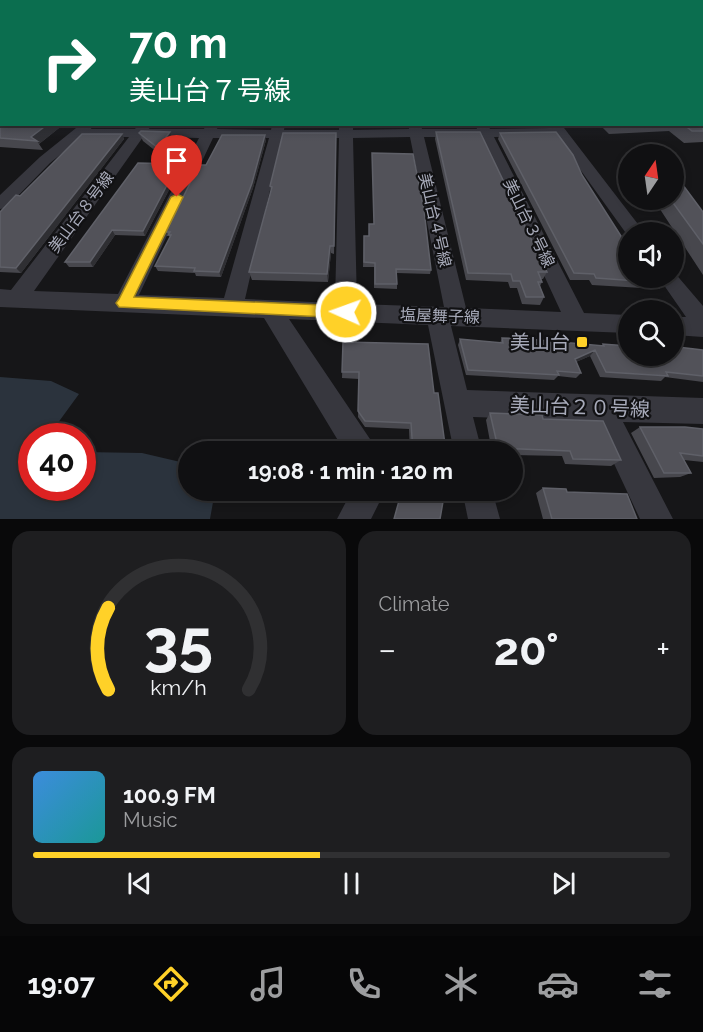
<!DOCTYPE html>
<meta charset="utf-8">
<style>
body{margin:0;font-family:Raleway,"Noto Sans JP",sans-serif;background:#1e1e20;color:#f1f3f6;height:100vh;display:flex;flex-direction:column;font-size:22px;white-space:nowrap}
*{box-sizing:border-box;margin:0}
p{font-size:20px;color:#9c9d9f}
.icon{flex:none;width:33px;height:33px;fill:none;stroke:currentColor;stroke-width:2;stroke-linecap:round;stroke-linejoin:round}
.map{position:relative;height:519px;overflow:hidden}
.details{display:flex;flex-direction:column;gap:12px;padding:12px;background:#09090a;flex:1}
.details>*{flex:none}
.top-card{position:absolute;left:0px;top:0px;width:704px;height:126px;box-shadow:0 3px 9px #0003,0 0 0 2px #303032;background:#0b6e4f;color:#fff;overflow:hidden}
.needle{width:39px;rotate:13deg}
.buttons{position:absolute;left:618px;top:144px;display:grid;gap:12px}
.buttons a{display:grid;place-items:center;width:66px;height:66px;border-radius:50%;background:#101012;box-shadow:0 3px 9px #0003,0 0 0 2px #303032;font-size:30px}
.speed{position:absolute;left:18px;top:423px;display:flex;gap:12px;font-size:30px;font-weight:700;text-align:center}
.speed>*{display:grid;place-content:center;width:78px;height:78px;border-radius:50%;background:#101012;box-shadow:0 3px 9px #0003,0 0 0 2px #303032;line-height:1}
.speed .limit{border:9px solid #d22;background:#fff;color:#111}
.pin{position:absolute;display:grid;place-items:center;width:51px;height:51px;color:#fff;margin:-62px -26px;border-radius:50% 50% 50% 0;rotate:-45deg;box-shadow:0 0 6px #0007}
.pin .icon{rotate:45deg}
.me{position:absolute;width:66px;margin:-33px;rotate:272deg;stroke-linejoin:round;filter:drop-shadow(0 0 4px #0008)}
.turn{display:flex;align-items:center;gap:21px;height:126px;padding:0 30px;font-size:27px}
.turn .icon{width:78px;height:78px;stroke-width:2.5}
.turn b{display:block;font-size:42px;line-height:51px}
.big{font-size:45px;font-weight:700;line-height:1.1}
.details .tile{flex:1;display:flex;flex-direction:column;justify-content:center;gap:9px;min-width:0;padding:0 21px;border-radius:18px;background:#1e1e20}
.details .dial{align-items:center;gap:0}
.dial svg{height:156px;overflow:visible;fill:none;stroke:#303032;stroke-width:7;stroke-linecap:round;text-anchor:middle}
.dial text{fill:#f1f3f6;stroke:none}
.song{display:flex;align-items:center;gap:18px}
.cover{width:72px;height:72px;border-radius:9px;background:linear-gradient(135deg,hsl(210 70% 55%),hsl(180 70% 35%))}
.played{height:6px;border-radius:3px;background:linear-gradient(90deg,#ffd128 45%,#303032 45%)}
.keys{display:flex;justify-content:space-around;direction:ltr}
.heat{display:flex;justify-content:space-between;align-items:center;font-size:33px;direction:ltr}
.details .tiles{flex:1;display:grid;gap:12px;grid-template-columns:1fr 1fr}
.tile:last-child{grid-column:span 2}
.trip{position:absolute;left:178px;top:441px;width:345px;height:60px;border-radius:30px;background:#101012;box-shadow:0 3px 9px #0003,0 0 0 2px #303032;font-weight:700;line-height:60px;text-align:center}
.dock{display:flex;height:96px;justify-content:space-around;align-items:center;background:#060607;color:#9c9d9f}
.dock .icon{width:42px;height:42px}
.dock .current{color:#ffd128}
.dock b{font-size:27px;color:#f1f3f6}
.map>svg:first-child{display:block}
</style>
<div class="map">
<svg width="703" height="519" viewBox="0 0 703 519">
<rect width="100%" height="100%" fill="#161618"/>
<path fill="#2b333d" d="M0 377 51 381 79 394 52 431 58 436H32V488H82L83 452 142 453 189 464V490L215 491 210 519H0Z"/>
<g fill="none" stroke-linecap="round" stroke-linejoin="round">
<path fill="#37373e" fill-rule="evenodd" d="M81 124H93L91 129H135L139 124H151L149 129H204L206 124H219L217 129 271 130 272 124H285L284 130H339V124H353V130L409 129 408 124H421L422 129H477L475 124H488L490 129 550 128 548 124H561L644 232H628V236L556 136 494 137 584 313 628 315V333L451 326 467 390 703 398V424L623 422 673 519H640L594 421 473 417 482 452H454L428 325 289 319 372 442 376 452H345L264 318 0 307V289L11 290 129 137H82L50 163 6 208 0 209V195L40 157ZM143 137 199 138 118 294 34 291ZM410 137 444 307 357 304 353 138ZM424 137H480L561 312 466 308ZM213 138H269L224 298 139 295ZM282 138H339L335 303 245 299Z
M674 272 703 306V337L674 335V317H686L659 278H674Z
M349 490H379V503L371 519H337L348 498Z
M462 490H492L500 519H468Z"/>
</g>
<path fill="#47474d" d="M703 77V142L684 143 669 131 609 134 599 124H702Z
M0 117 2 124H64L39 144 43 150 0 147Z
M96 124H136L134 127H98Z
M151 124H204L202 127H152Z
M220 124H270L269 128 220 127Z
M286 124H337V128H287Z
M372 124H407L406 127H372Z
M423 124H474V127H424Z
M490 124H545L544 126 492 127Z
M436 132 547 272 543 279H541L542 282 540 286 544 297 540 305 522 304 517 288H510L508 282 466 280 435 139Z
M139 133 173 140 162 156 143 141Z
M336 133 334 254 331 253 328 282 252 280 249 272 271 192 270 186Z
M500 133 628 278 665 283 659 289 592 285 589 280H570L498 139Z
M122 134 124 139 21 273 0 272V212L20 196Z
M266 140 253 188 221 277 196 276 195 273 158 271 155 266 170 237 166 232 206 165Z
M178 164 180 169 145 236 115 235 93 267H69L65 262Z
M654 200H674L703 212V275Z
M364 236H368L431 270 430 274 397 273V289L374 288V267H363Z
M502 338 601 346 603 344 675 349 677 347 703 350V382L665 377 661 381 600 377 590 356 576 362 581 373 576 378 558 376 554 380 466 375 458 345 460 339 500 343Z
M343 342 434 393 446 452H410L409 429 365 427 358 417 359 379 342 378Z
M490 413 621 460 611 466 565 464 562 456 513 455V452H492L486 420Z
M640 427 703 429V462L684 460 691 473 680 477 654 478 631 433Z
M543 488 567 492 637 519H543L536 493Z"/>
<path fill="#2f2f33" d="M48 124H64L39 144 37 141 31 137Z
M170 132 173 140 162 156 158 148Z
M122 134 124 139 21 273 16 268Z
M265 135 266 140 253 188 221 277 219 272Z
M178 164 180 169 145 236 143 231Z
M112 230 115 235 93 267 90 262Z
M330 246 331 253 328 282 327 274Z
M595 350 590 356 571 364 575 359Z"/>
<path fill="#525259" stroke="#5f6068" stroke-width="1.5" d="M702 77H703V131H692L683 124H702Z
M0 117 2 118V124H48L31 137 37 141 0 138Z
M141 131 170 132 158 148 139 133Z
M436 132H480L547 272H538L542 282H538L544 297H526L520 281H513L511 274 468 273Z
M556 132 573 155 582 175 628 247V278H661L665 283 596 278 594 274 574 273 500 133Z
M283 133H336L334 246H330L327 274 249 272 272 187 270 186Z
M82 134H122L16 268 0 267V212L16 195 20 196Z
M222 135H265L252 183 219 272 194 271 195 268 155 266 171 235H168L170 232H166L199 165H206Z
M372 153 413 154 424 210 431 270 396 269 397 284H375V263L364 262V236H369V224H374Z
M138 163 178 164 143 231 112 230 90 262H65Z
M674 173 703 212V244L671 200H674Z
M502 338 527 339 604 346 603 344 628 346V356H674V348L678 349 677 347 703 350V376L666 372 668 376 606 372 595 350 575 359 581 373 557 371 559 375 468 370 460 339 503 343Z
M343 342 428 344 434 393H438L446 452H413L411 423 365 421 358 411 359 372H342Z
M490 413 542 415 543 419 603 421 621 460 573 459 570 451 498 448Z
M640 427H685L703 429V456L680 453 691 473H664Z
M543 488 566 489 567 492 627 494 637 519H552Z
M402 490H445L440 519H394Z"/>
<linearGradient id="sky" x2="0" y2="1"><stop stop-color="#0c0c0d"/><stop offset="0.49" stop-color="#363c48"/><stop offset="1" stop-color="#363c48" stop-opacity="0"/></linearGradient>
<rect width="703" height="142" fill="url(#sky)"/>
<path fill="#ffd128" stroke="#a6881a" stroke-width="1.5" d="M177 194 183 197 134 297 346 306 351 308 353 312 351 316 346 318 119 307 116 303 119 299 171 197Z"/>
<rect fill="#ffd128" stroke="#111113" stroke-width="2" x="576" y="336" width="12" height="12" rx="3"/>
<g text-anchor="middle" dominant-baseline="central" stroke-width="4.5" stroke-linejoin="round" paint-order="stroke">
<g font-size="16" fill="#a7aab9" stroke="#111113">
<text transform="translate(81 212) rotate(-53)">美山台８号線</text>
<text transform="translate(435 220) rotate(77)">美山台４号線</text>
<text transform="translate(529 223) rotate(64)">美山台３号線</text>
<text transform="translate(440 316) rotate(2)">塩屋舞子線</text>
</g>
<g font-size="20" fill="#a7aab9" stroke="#111113" text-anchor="end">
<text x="570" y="342">美山台</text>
</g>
<g font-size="20" fill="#a7aab9" stroke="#111113">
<text transform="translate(580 407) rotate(2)">美山台２０号線</text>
</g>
</g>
</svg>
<div class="buttons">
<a><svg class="needle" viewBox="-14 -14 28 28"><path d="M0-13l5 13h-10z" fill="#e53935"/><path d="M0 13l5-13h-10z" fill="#9c9d9f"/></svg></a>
<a><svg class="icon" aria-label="sound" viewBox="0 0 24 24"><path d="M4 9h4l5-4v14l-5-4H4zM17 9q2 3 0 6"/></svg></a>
<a><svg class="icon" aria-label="search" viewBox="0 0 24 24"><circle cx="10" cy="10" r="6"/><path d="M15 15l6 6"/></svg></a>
</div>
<div class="speed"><div class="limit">40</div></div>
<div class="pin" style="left:177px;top:197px;background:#d93025"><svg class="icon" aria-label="arrive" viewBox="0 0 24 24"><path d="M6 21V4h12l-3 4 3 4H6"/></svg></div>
<svg class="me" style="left:346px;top:312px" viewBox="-20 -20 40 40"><circle r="17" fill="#ffd128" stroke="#fff" stroke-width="3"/><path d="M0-11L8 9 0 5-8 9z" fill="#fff"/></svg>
<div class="trip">19:08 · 1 min · 120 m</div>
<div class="top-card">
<div class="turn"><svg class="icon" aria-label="right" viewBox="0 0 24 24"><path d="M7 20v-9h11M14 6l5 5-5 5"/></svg><div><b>70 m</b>美山台７号線</div></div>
</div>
</div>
<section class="details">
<div class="tiles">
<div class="tile dial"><svg viewBox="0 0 100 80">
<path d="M14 69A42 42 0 1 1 86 69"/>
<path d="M14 69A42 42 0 0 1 14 27" stroke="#ffd128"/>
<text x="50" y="56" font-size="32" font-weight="700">35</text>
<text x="50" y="72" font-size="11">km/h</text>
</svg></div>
<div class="tile"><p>Climate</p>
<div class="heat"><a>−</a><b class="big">20°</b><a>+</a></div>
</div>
<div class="tile">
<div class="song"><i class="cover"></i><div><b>100.9 FM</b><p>Music</p></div></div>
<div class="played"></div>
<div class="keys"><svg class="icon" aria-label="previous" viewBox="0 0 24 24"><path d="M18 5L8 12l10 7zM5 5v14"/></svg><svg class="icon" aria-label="pause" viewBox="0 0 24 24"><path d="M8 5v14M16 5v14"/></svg><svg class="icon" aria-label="next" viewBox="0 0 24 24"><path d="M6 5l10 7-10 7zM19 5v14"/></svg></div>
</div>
</div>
</section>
<nav class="dock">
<b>19:07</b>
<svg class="icon current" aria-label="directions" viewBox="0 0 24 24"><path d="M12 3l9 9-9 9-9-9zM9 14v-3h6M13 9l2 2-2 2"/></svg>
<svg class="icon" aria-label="music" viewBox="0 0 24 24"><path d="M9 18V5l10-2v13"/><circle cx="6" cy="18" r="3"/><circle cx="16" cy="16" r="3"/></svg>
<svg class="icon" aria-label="phone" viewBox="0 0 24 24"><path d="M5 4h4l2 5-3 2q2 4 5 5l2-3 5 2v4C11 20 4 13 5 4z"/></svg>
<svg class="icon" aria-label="climate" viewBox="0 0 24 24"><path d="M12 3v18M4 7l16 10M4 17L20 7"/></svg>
<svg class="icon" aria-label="car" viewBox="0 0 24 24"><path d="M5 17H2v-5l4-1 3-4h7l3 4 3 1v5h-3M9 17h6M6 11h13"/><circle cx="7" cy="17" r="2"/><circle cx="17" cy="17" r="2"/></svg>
<svg class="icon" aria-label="filters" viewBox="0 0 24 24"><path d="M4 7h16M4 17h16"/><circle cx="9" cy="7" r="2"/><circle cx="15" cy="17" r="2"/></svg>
</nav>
